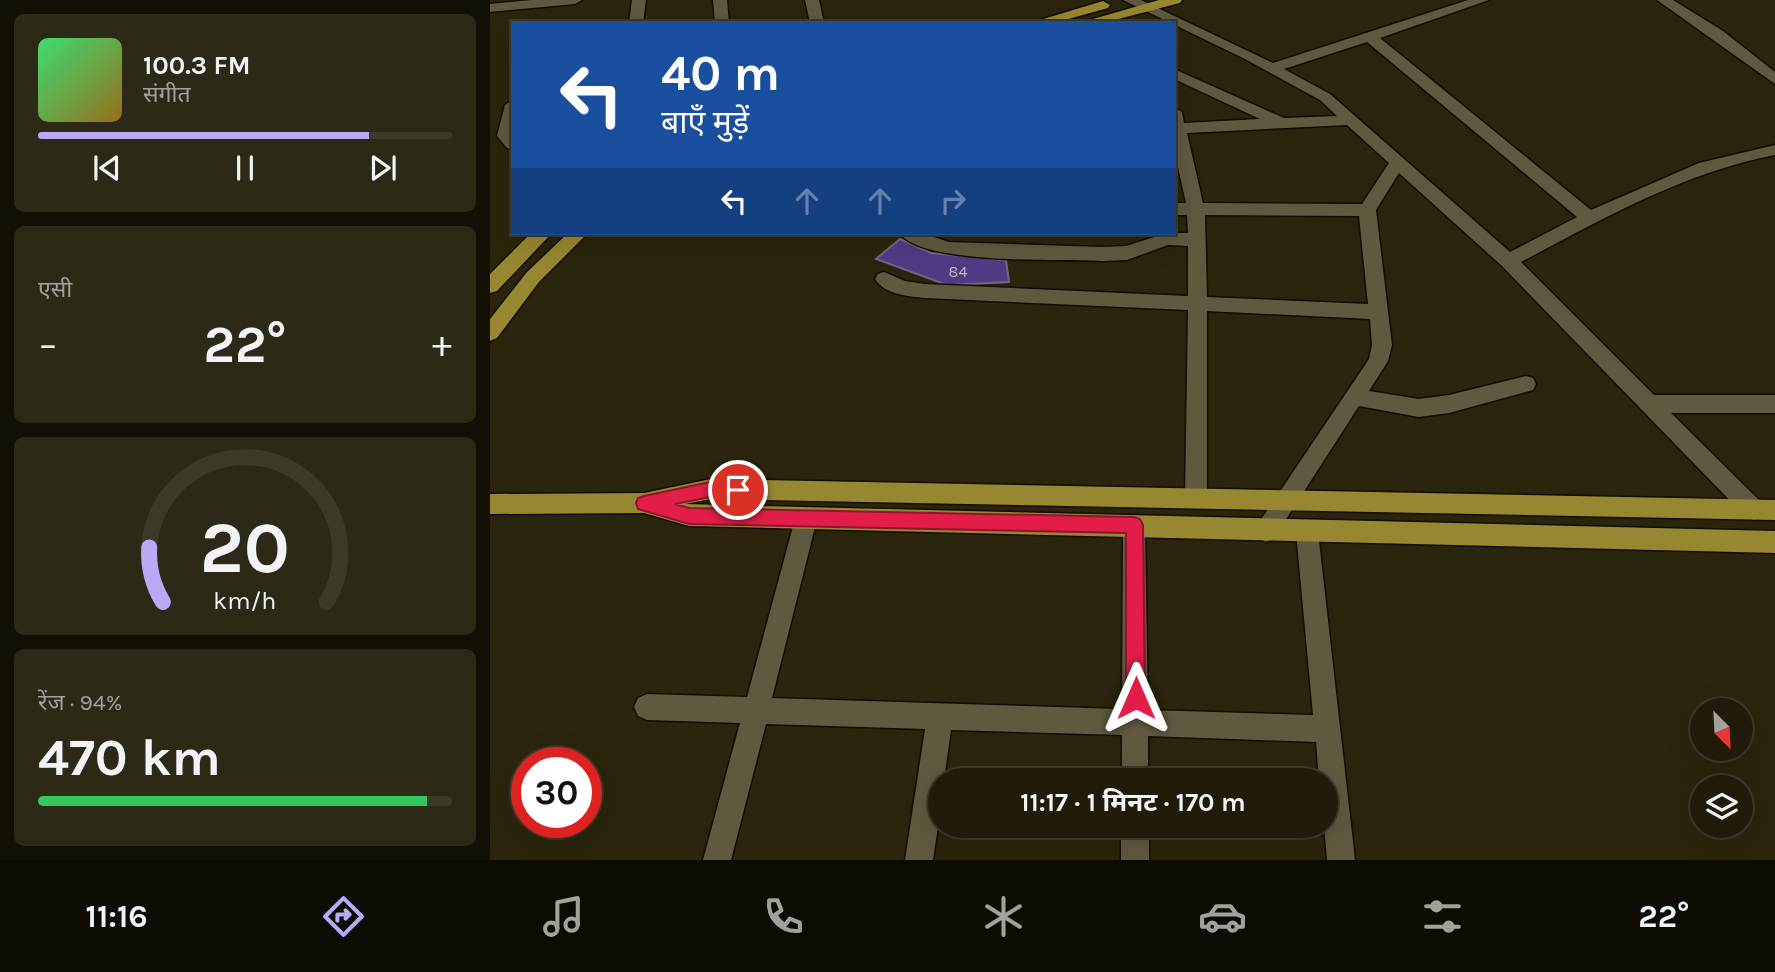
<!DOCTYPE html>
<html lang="hi">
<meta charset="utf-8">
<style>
body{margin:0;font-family:Karla,"Noto Sans Devanagari",sans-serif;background:#2d2917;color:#f1f3f6;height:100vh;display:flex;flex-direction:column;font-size:26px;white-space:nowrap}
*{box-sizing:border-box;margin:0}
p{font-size:23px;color:#a2a19c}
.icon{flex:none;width:38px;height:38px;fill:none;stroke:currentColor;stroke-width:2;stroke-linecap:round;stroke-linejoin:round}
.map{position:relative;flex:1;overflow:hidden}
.panel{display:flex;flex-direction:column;gap:14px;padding:14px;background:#120f05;width:490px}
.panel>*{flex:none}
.guide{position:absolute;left:21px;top:21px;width:665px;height:214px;border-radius:0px;box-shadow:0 7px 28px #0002,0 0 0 2px #3d3a2a;background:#1a4fa0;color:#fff;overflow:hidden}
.needle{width:46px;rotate:156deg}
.fabs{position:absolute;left:1200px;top:698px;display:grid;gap:14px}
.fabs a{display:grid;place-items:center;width:63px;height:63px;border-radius:50%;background:#201c09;box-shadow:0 7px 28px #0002,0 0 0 2px #3d3a2a;font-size:35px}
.speed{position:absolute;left:21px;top:747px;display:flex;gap:14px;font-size:35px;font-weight:700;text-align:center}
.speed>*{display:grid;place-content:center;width:91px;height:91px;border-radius:50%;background:#201c09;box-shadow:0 7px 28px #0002,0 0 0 2px #3d3a2a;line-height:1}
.speed .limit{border:10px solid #d22;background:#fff;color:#111}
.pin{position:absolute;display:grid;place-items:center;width:60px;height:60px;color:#fff;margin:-30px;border:4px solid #fff;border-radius:50%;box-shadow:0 2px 7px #0007}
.me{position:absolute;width:77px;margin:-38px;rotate:0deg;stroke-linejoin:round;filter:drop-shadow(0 0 5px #0008)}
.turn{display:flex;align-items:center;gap:24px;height:147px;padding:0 35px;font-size:32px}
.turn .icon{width:91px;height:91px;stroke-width:2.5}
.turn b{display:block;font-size:49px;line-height:60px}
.lanes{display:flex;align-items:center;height:66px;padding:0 35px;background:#0003;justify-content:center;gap:35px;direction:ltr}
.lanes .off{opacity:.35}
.big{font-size:52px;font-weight:700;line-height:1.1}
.panel .card{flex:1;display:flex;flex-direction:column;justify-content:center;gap:10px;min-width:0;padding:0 24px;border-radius:10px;background:#2d2917}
.panel .dial{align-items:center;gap:0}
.dial svg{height:182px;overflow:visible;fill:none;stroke:#3d3a2a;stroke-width:7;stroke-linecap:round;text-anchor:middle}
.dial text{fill:#f1f3f6;stroke:none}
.song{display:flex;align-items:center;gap:21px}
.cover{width:84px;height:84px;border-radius:10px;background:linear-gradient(135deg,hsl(140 70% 55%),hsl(40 70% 35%))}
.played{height:7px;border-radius:4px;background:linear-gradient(90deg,#baaaf6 80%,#3d3a2a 80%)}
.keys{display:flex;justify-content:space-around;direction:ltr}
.heat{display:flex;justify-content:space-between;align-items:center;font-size:38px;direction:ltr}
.charge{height:10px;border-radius:5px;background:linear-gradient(90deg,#34c759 94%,#3d3a2a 0)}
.trip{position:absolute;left:438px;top:768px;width:410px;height:70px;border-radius:35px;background:#201c09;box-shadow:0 7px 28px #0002,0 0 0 2px #3d3a2a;font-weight:700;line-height:70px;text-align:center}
.tab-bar{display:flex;height:112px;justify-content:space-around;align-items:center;background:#0d0b04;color:#a2a19c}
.tab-bar .icon{width:49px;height:49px}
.tab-bar .on{color:#baaaf6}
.tab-bar b{font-size:32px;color:#f1f3f6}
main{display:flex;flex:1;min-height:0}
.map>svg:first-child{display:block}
</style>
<main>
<section class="panel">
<div class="card">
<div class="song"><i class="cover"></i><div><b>100.3 FM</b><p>संगीत</p></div></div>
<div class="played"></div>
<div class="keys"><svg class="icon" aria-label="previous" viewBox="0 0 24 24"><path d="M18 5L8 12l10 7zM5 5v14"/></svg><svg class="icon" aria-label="pause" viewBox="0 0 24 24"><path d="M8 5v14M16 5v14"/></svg><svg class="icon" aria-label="next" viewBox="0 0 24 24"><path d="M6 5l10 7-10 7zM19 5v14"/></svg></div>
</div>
<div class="card"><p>एसी</p>
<div class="heat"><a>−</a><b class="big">22°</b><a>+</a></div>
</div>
<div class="card dial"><svg viewBox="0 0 100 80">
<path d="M14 69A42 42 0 1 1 86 69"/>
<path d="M14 69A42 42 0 0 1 8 45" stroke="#baaaf6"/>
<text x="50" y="56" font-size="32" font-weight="700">20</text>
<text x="50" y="72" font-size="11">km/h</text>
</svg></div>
<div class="card"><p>रेंज · 94%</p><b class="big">470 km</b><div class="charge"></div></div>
</section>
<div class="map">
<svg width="1285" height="860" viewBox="0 0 1285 860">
<rect width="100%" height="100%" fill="#2a250c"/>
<path fill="#503c85" stroke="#6e6983" stroke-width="2" d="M410 239 441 253 516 260 519 282 457 285 386 259Z"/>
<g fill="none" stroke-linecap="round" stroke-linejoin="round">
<g stroke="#120d00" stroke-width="3">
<path id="minor" d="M42 0H92L85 4 0 12V4Z
M142 0H156L153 23H139Z
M223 0H237L239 23H225Z
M315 0H329L334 23H320Z
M633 0H651L783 63 978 0H999L890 38 1101 210 1209 163 1285 145V155C1192 173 1113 219 1031 262L1164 395H1285V413H1181L1272 503 1275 510 1272 517 1264 520 1256 517 1012 266 909 173 886 210 902 345 898 361 879 391 929 399 959 395 1036 376 1043 378 1046 384 1043 390 1036 392 959 413 929 417 869 406 784 538 776 542 768 538 765 531 768 524 879 359 882 345 880 319 717 311V497L714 504 706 507 698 504 695 497 698 310 435 298C418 296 395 295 385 279L388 274 394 272 415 281 435 284 698 296V246L678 245 637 260 612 261C573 259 430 265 410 233H432L459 242 612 247 636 246 677 233H698L697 215H684V203H696L684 149V107L692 112 694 123 770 119 684 79V69L794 118 847 116 830 100 753 58ZM877 42 1087 217 1020 252 840 94 794 69ZM857 125 899 163 872 204 713 203 697 133ZM715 215 869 216 878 304 717 297Z
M1167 0H1183L1233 31 1285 72V84Z
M23 100V149L17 148 7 136 15 105Z
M316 509 324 512 327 519 282 698 632 709 633 525 636 518 644 515 652 518 655 525 658 710 823 715 806 532 809 525 817 521 825 525 828 532 865 860H837L834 826 835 780H829L826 742 658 736V780H632V735L461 730 454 780H450V813L443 860H415L435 729 276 724 241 860H213L250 723 157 720 148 716 144 707 148 698 157 694 257 697 305 519 308 512Z
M631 826H659V860H631Z"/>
</g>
<g stroke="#120d00" stroke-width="3">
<path id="major" d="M669 0H692L690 3 613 23H589Z
M613 1 620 5 618 8 564 23H540Z
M41 233H62L7 291 0 293V274Z
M78 233H98L49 282 7 338 0 341V319L37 272Z
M221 479 1285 500V520L221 499 195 504 1285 531V553L199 526 154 513 0 514V494L154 493Z"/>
</g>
<use href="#minor" fill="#5e593f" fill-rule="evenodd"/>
<use href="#major" fill="#978730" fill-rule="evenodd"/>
</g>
<path fill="#e11d48" stroke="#92132f" stroke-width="2" d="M220 482 254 484 256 490 254 495 220 497 185 504 199 508 644 517 650 519 653 525 655 698 652 705 646 708 639 705 636 698V533L199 524 148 509 146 503 148 498 154 496Z"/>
<g text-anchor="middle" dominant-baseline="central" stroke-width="6" stroke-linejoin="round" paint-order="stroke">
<g font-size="16" fill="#beb7bf">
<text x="468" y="271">84</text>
</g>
</g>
</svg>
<div class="fabs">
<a><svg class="needle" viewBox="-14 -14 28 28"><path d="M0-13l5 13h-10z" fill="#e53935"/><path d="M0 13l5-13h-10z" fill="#a2a19c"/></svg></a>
<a><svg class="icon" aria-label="layers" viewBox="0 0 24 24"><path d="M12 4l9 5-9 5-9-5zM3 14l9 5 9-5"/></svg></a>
</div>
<div class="speed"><div class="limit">30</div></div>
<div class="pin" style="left:248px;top:490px;background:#d93025"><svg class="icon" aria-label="arrive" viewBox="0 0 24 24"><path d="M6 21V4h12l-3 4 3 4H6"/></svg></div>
<svg class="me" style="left:646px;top:698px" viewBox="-20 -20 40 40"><path d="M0-17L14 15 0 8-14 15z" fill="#e11d48" stroke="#fff" stroke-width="4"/></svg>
<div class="trip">11:17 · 1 मिनट · 170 m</div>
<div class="guide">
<div class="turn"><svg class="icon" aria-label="left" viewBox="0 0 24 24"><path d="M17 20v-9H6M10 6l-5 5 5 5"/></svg><div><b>40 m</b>बाएँ मुड़ें</div></div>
<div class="lanes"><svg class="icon" aria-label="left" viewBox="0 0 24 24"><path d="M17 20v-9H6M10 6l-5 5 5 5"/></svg><svg class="icon off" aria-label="ahead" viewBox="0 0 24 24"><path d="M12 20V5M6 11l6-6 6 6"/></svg><svg class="icon off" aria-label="ahead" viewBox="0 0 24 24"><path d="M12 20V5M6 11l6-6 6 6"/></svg><svg class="icon off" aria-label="right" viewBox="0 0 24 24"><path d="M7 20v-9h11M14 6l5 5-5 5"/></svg></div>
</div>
</div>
</main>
<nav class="tab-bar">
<b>11:16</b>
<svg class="icon on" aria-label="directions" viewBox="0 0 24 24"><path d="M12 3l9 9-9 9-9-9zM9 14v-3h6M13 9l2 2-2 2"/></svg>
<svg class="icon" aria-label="music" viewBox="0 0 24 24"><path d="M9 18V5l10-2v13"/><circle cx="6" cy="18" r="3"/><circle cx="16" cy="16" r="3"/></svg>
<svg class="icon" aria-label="phone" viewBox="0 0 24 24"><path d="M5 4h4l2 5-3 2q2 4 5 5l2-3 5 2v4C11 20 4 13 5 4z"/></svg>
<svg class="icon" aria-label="climate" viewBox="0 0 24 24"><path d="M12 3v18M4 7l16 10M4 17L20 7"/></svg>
<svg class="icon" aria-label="car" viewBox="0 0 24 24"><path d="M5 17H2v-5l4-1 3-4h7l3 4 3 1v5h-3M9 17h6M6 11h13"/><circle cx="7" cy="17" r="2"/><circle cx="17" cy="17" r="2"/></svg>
<svg class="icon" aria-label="filters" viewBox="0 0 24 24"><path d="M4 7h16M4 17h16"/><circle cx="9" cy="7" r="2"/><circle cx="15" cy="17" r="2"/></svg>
<b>22°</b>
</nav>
